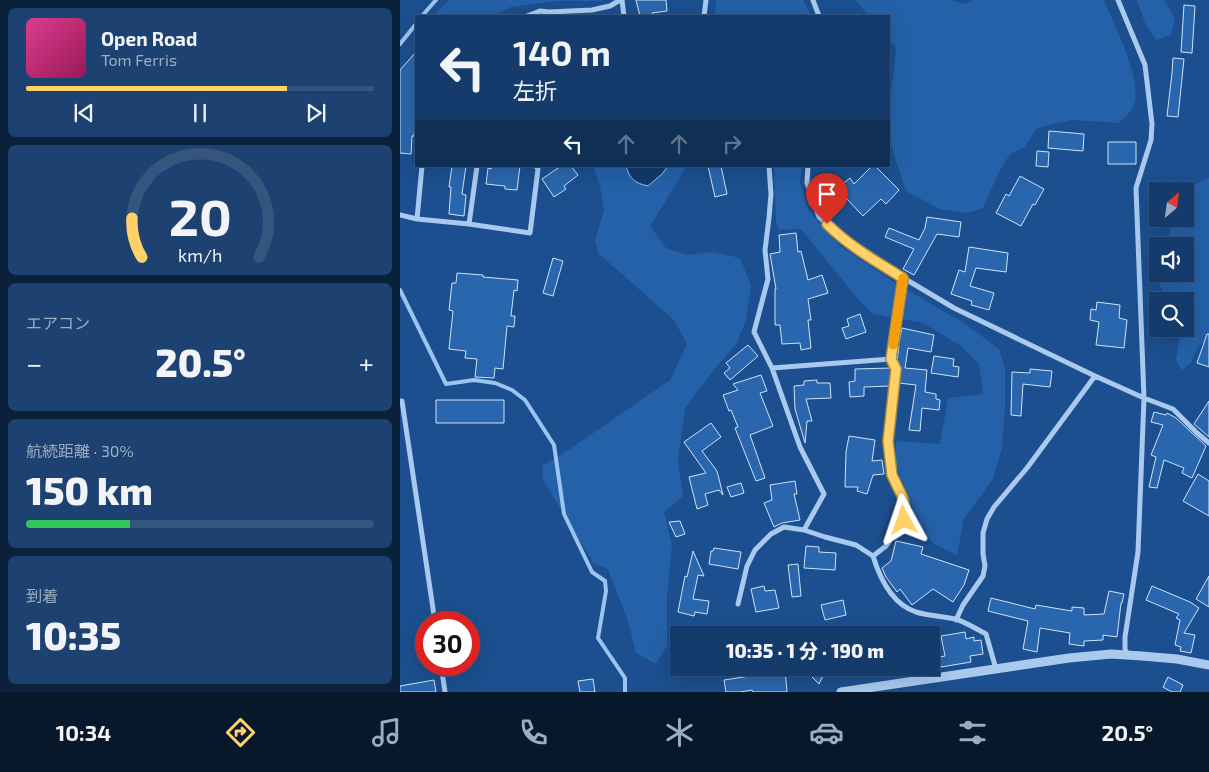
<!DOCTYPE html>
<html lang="ja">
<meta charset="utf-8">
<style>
body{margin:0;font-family:"Exo 2","Noto Sans JP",sans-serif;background:#1d4271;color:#f1f3f6;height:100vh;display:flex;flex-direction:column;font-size:19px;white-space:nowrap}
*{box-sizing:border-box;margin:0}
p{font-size:16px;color:#9dadc1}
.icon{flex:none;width:28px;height:28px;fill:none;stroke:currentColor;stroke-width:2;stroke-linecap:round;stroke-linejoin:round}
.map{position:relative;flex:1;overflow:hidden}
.sheet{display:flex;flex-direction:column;gap:8px;padding:8px;background:#0b203b;width:400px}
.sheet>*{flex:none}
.banner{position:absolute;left:15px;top:15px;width:475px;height:152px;border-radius:0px;box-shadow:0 5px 20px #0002,0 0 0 1px #33557e;background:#143b6b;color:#f1f3f6;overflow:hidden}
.needle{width:32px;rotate:29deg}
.fabs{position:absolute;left:749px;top:182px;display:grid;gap:10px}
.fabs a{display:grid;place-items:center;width:45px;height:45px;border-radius:0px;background:#143b6b;box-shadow:0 5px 20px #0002,0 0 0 1px #33557e;font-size:25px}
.speed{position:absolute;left:15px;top:611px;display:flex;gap:10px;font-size:25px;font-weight:700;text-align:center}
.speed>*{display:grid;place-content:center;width:65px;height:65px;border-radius:50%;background:#143b6b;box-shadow:0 5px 20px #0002,0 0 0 1px #33557e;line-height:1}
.speed .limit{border:8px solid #d22;background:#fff;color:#111}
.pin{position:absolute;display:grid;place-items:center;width:42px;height:42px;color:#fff;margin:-51px -21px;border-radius:50% 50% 50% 0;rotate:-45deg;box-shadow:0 0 5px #0007}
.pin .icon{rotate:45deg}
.me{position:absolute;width:55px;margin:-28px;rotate:355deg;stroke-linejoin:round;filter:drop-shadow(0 0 4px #0008)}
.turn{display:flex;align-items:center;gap:18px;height:105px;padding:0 15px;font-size:22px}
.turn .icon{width:65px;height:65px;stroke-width:2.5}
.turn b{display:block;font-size:35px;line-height:42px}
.lanes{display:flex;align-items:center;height:48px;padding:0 15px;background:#0003;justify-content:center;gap:25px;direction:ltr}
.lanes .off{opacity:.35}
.big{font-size:38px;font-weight:800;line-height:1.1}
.sheet .card{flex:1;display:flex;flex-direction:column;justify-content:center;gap:8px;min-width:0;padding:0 18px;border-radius:8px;background:#1d4271}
.sheet .dial{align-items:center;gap:0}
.dial svg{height:130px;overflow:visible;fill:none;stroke:#33557e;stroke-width:7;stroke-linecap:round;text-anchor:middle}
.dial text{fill:#f1f3f6;stroke:none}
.song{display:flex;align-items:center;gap:15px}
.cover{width:60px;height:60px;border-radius:8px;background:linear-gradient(135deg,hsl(330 70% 55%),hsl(330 70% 35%))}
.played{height:5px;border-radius:2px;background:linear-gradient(90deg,#ffd166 75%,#33557e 75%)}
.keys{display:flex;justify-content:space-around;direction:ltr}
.heat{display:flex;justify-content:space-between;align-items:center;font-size:28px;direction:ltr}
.charge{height:8px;border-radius:4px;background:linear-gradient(90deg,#34c759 30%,#33557e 0)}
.trip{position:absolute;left:270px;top:626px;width:270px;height:50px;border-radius:0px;background:#143b6b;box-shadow:0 5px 20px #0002,0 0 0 1px #33557e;font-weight:800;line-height:50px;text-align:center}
.menu{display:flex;height:80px;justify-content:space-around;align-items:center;background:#08182b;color:#9dadc1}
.menu .icon{width:35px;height:35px}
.menu .active{color:#ffd166}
.menu b{font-size:22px;color:#f1f3f6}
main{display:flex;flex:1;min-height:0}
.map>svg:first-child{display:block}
</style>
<main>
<section class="sheet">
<div class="card">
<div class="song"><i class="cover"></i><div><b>Open Road</b><p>Tom Ferris</p></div></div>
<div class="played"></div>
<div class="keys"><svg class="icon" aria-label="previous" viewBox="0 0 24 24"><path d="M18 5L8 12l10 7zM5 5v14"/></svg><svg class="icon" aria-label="pause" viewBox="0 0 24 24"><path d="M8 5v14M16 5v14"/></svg><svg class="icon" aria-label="next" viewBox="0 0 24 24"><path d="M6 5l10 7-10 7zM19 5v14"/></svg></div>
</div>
<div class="card dial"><svg viewBox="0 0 100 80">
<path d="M14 69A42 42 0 1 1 86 69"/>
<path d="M14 69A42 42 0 0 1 8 45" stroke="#ffd166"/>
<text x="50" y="56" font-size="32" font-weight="700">20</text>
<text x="50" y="72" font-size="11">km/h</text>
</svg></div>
<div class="card"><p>エアコン</p>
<div class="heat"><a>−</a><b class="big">20.5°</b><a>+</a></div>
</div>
<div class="card"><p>航続距離 · 30%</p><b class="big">150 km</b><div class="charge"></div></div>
<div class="card"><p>到着</p><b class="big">10:35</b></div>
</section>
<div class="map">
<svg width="809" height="692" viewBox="0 0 809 692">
<rect width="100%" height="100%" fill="#1b4f8f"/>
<path fill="#2461a8" d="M50 0H203L201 1H157L111 7 90 16H34L41 8Z
M316 0H403L411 16H315Z
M455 0H550L566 4 573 0H704C714 24 743 81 734 105 732 111 724 118 719 123L671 120 637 128 625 147 610 154 599 172 583 208 567 213 540 209 506 191 495 158 489 134V116L496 48 489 39V16H469Z
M737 0H764L775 18 771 35 756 40 745 23Z
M193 166H287L250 226 266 248 287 255 311 252 333 256 341 260 351 286 346 320 337 343 314 370 285 408 278 460 283 496 264 512 272 545 267 596V646L256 664 236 653 228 621 208 569 194 564 143 480 142 466 170 449 270 380 287 344 274 320 198 253 195 241 204 210 200 186Z
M374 166H402L400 183 409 211 440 246 492 281 564 323 599 349 605 369V408L602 448 593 479 564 519 557 555 534 544 512 521 511 505 496 463V441L540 444 548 398 583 394 579 364 561 346 523 323 473 314 457 298 401 229 379 230 376 222Z
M809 178V342L805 340 798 347 791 363 782 370 776 360 781 329H785V301C769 301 769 298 760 286L761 274H785V246H765L774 219H785V200L794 185Z"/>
<path fill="#123a6d" stroke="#9cc4f0" d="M226 166H268L262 174 248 186C234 183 230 179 226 166Z"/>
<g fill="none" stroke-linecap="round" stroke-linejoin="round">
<path stroke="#9cc4f0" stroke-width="4" d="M22 16 36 0
M0 44 16 24
M0 290 46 384 74 380 95 383 112 390 125 400 154 445 164 514 192 572 205 581 206 591 198 638 225 678V692"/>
</g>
<path fill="#2a66ad" stroke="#cfe3fa" d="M236 0H266L267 11 252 13 253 16H240Z
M784 5 795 6 792 53 781 52Z
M16 52V114L14 136H12L11 154 0 153V70Z
M773 58 784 59 778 117 767 116 772 73Z
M649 131 684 134 683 151 648 148Z
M708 142H736V164H708Z
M637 151 649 152 648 167 636 166Z
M52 166H66L62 194 66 195 64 216 49 214 51 187H49Z
M91 166H120L117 190 105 189V186L86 184 88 168 91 169Z
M161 166H171L178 175 164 186 166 189 154 197 142 179Z
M308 166H321L327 194 315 197Z
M472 166H475L499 190 486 204 481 199 463 216 446 198 439 203 431 193 450 178 454 184Z
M620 176 644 189 635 205 633 204 621 226 596 213 606 194 609 196Z
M527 217 561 222 559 237 537 234 514 275 503 269 514 249 485 237 489 228 519 240 525 228Z
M396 233 398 252 401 251 408 280 422 275 428 293 408 299 411 320H408L411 348 401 350 400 343 382 344 380 325H375V289H376L370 254 380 252 379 235Z
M569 247 608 253 606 272 576 268 570 286 594 293 589 310 571 305 572 301 551 294 559 270 565 272Z
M153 258 163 261 153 296 143 293Z
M57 273 83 275V277L118 280 117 291 114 290 111 316H115L114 327 107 326 103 369 95 368 94 378 75 377 77 359 65 358 66 351 49 349 53 311 49 310 52 283H56Z
M697 302 720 305 719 318 727 320 724 348 696 345 699 322 690 320 691 309 696 310Z
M460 314 466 332 446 339 442 328 449 326 447 319Z
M502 328 534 335 531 352 508 348 505 368 527 370 525 392 536 394V399L540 400 539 410 522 408 520 431 509 430 516 385 499 383 500 369 497 361 499 346H498Z
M807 334H809V367L797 363Z
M348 345 358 356 330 380 324 373 330 368 326 363Z
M534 356 554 359 553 366 559 367 558 377 531 373Z
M491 368 492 370 490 386 464 387V396L450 397 449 382 455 381V369Z
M630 369 652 371 650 387 623 384 621 416 611 415 612 372 630 373Z
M361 375 367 391 360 393 373 426 350 435 365 478 356 481 335 428 338 427 331 410 329 411 323 395 338 390 333 384Z
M417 380V383H430L431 398 406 399 412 421H407L405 443 395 409 394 386 404 385V381Z
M36 400H104V423H36Z
M809 401V437L794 424Z
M754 412 766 415 767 413 776 418 806 446 792 478 782 473 784 468 764 460 757 488 749 487 756 457 751 455 763 425 751 422Z
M311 423 321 437 302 451 317 471 323 495 319 490 305 494 308 505 297 509 289 477 306 473 284 442Z
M449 436 475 440 472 461 482 460 484 474 473 475 467 494 457 491 458 487H445L446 452Z
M798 474 809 481V516L783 501Z
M395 481 397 494H394L400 520 382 523 374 527 364 503 372 500 370 485Z
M341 483 344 493 331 497 327 487Z
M280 521 285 534 276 537 269 522Z
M496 541 523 547 521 554 569 570 564 585 553 602 533 589 512 605 500 589 497 592 486 577 482 568 491 561Z
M406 546 419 547V552L436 553 435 570 404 568Z
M314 548 341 552 338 569 309 564 311 551H313Z
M293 551 304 576 298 575 293 599 309 601 307 614 295 612 294 616 278 612 285 576 287 577Z
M398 564 401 596 392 597 388 565Z
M809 576V607L796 599Z
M364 586 365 591 375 590 379 608 356 612 351 589Z
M752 586 790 602 799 608 784 633 795 635 791 653 780 651 781 647 775 645 780 620 776 618 779 614 746 600Z
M709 591 724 594 722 603H721L717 637 703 635V640L684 641V646L669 644 670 633 640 628 637 652 623 649 628 621 588 611 591 598 635 609 636 605 672 611V607L684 608V615L704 614Z
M443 600 446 615 425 620 421 605Z
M565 632 566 639 574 637V641L581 640 583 654 570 656 571 662 541 667 539 657 545 656 541 636Z
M369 668H385L387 692H353L352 690 340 692H326L324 680 350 676V671Z
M403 668H427L419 684Z
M768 677 783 685 780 692H772L763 687Z
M193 679 195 692H180L178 681Z
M34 680 36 692H0V686Z"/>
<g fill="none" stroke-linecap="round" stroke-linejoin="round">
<path stroke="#a9c9ee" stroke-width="5" d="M222 0 224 16
M413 0 419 16
M718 0 745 65 752 124 751 140 736 188 744 398 738 552 725 637V649L728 655
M127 16 140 11 149 12 192 10 210 6 220 0
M304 16 306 0
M369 166 371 194 369 218 365 250 368 279 354 332 372 368 400 447 424 494 404 530
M408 166 407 183 419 217 435 232 480 264 554 308 695 376 744 398 773 409 797 433 809 443
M0 215 17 219 69 224 130 233 138 169 136 166
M17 219 22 166
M69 224 77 166
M372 368 491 359 503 278
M0 401H2L35 622
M473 556 486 546 504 520 505 508 503 498 493 475 488 441 496 369 491 359
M338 604 347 566 355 550 371 534 384 527 404 530 425 537 456 545 473 556C480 579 492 604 516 612 529 616 542 616 555 619 566 622 576 629 586 634L596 669
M556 620 563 605 583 576 585 566 583 554V533L587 519 594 507 627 468 695 376
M41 665 45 692"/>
<path stroke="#a9c9ee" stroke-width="9" d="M441 692 669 658 711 654 742 656 777 659 809 665"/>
</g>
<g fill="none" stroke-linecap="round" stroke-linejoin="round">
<g stroke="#a68842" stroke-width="12">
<path id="route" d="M427 224C449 246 477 262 503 278L491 359 496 369 488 441 492 475 503 498 505 508 504 520"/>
</g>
<use href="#route" stroke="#ffd166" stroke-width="9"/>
<path stroke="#f59e0b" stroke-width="9" d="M493 345 503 278"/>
</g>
</svg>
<div class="fabs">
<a><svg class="needle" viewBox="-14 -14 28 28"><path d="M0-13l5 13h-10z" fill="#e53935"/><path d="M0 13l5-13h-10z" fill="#9dadc1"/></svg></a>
<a><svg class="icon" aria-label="sound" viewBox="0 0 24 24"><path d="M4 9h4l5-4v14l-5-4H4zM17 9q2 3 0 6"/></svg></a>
<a><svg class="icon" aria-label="search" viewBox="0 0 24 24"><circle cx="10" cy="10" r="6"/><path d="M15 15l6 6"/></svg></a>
</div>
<div class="speed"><div class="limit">30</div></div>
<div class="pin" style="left:427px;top:224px;background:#d93025"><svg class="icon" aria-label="arrive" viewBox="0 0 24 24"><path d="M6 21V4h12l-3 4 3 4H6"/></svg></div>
<svg class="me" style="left:504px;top:520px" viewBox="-20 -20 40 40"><path d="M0-17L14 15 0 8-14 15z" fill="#ffd166" stroke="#fff" stroke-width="4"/></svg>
<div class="trip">10:35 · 1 分 · 190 m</div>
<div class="banner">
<div class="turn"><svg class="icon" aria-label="left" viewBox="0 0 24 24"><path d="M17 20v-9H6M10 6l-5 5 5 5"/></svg><div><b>140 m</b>左折</div></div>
<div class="lanes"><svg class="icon" aria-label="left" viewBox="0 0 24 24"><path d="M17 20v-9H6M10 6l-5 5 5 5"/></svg><svg class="icon off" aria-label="ahead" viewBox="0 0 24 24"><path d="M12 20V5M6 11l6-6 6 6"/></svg><svg class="icon off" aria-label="ahead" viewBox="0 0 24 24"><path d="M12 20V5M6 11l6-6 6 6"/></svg><svg class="icon off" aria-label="right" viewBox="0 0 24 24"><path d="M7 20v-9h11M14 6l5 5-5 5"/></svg></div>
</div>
</div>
</main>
<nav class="menu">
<b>10:34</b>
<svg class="icon active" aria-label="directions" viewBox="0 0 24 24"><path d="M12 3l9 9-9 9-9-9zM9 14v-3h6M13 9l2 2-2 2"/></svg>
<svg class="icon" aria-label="music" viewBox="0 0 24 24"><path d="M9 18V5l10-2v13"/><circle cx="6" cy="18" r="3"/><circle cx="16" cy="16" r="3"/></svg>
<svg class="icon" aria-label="phone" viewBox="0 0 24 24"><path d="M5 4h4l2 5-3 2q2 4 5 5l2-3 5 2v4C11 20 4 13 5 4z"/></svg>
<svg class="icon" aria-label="climate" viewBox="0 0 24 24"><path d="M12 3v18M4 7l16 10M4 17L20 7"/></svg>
<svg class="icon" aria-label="car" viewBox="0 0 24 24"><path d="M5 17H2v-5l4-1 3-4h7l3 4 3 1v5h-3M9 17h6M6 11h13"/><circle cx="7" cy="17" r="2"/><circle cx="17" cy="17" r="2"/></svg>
<svg class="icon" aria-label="filters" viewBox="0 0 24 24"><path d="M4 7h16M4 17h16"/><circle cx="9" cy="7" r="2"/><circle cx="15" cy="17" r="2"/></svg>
<b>20.5°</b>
</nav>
